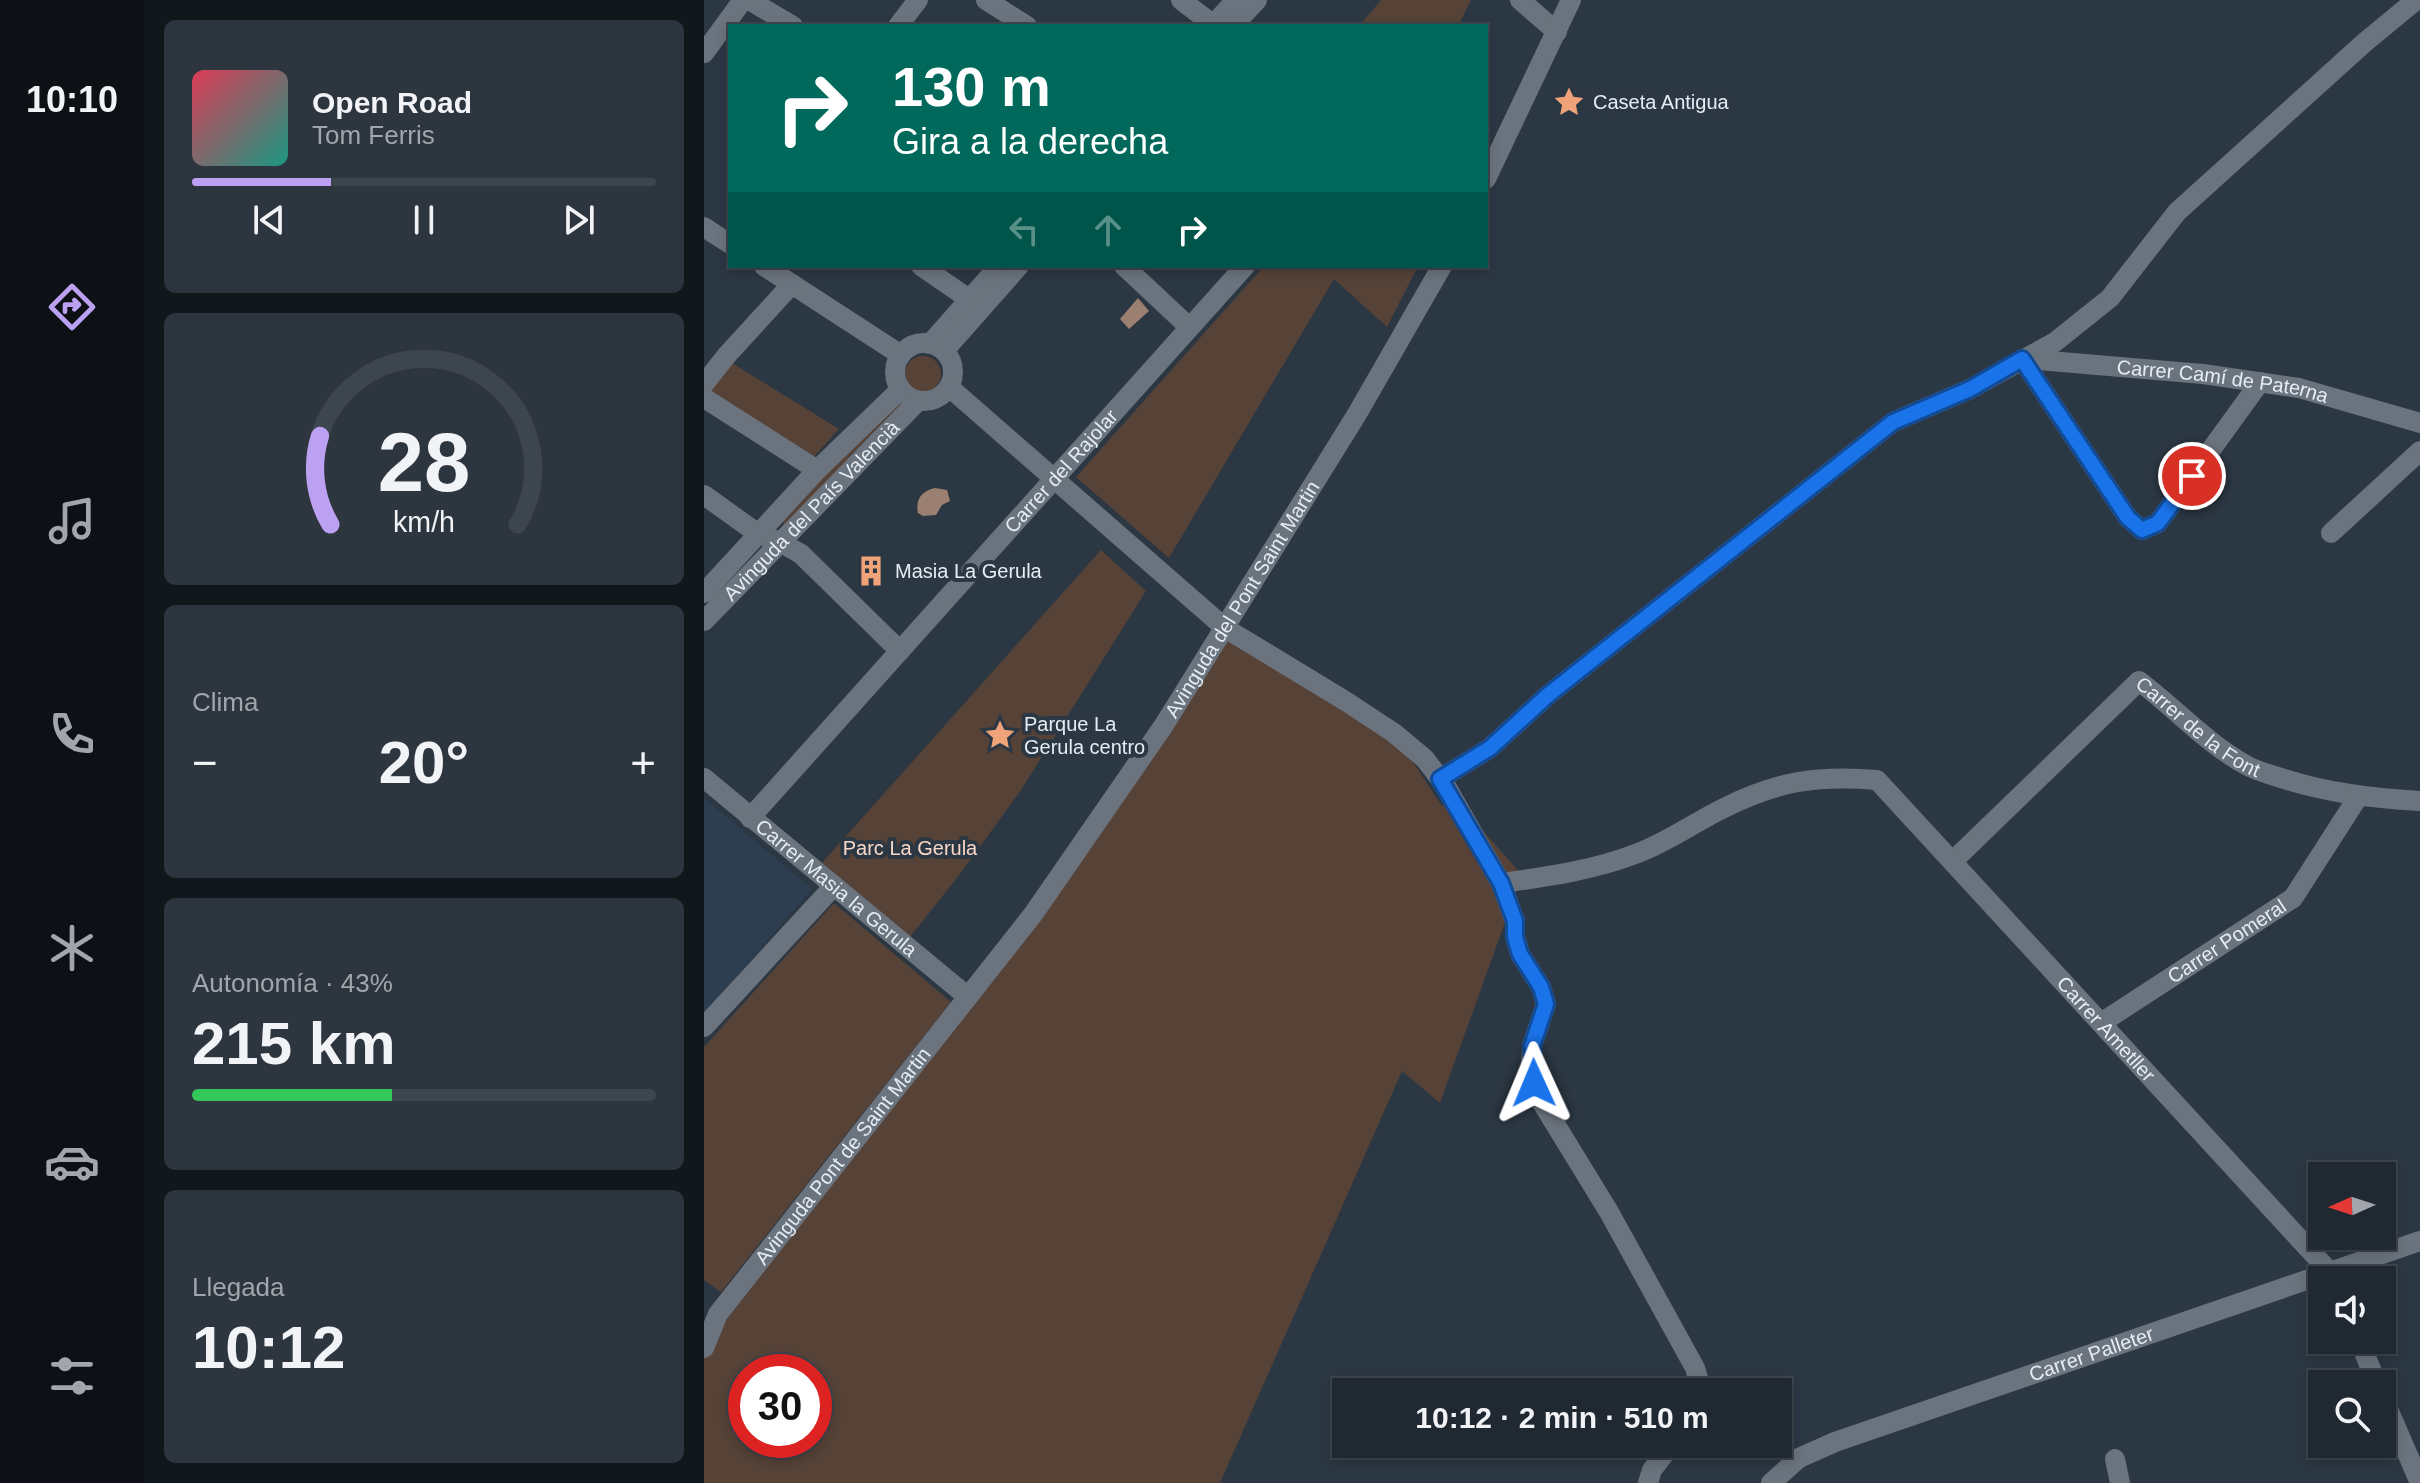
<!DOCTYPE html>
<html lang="es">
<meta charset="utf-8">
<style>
body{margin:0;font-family:Helvetica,sans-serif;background:#2d353e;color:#f1f3f6;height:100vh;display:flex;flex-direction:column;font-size:30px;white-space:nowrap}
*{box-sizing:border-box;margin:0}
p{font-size:26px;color:#a2a6ac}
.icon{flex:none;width:44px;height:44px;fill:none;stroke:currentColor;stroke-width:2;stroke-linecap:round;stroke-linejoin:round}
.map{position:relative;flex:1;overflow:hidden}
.drawer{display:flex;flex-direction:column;gap:20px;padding:20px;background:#12171c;width:560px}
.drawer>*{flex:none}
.hud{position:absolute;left:24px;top:24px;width:760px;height:244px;border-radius:0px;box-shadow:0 4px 12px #0003,0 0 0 2px #3d454d;background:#00695c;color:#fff;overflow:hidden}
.needle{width:52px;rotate:267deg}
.buttons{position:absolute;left:1604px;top:1162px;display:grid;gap:16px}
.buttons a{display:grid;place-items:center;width:88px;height:88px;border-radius:0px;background:#202932;box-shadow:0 4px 12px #0003,0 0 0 2px #3d454d;font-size:40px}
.speed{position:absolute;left:24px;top:1354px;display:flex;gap:16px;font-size:40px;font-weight:700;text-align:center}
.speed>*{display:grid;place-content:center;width:104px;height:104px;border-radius:50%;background:#202932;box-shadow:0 4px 12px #0003,0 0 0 2px #3d454d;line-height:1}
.speed .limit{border:12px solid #d22;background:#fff;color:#111}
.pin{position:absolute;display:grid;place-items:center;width:68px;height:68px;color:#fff;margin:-34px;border:4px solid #fff;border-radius:50%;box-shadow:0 2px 8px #0007}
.me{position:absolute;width:88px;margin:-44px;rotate:359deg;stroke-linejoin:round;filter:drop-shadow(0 0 6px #0008)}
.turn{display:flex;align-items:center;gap:28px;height:168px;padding:0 32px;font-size:36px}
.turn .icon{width:104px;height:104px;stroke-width:2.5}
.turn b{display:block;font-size:56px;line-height:68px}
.lanes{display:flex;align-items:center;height:76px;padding:0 32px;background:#0003;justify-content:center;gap:40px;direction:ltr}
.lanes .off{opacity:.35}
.big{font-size:60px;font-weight:700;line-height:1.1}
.drawer .card{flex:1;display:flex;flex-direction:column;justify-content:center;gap:12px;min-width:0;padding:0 28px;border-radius:12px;background:#2d353e}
.drawer .dial{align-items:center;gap:0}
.dial svg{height:208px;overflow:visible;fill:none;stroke:#3d454d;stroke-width:7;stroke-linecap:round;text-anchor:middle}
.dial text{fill:#f1f3f6;stroke:none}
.song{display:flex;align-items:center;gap:24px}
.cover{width:96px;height:96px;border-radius:12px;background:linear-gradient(135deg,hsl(350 70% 55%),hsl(170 70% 35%))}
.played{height:8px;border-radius:4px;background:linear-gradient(90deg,#bca0f2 30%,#3d454d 30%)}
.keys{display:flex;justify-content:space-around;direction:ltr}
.heat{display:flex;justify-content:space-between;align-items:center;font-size:44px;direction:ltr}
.charge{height:12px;border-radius:6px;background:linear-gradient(90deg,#34c759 43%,#3d454d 0)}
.trip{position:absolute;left:628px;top:1378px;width:460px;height:80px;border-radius:0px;background:#202932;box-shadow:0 4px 12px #0003,0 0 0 2px #3d454d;font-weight:700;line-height:80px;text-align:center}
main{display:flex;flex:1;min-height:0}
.tabs{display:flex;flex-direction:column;width:144px;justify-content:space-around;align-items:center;background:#0d1014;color:#a2a6ac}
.tabs .icon{width:56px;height:56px}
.tabs .selected{color:#bca0f2}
.tabs b{font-size:36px;color:#f1f3f6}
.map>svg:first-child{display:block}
</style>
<main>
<nav class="tabs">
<b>10:10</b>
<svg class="icon selected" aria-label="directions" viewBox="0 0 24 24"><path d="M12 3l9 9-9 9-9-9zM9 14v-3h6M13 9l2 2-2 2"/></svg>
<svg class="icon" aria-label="music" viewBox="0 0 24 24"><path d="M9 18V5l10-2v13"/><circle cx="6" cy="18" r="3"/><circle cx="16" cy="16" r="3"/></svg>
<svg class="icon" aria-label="phone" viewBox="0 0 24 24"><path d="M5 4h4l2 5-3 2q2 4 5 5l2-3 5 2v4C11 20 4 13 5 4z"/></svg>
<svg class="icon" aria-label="climate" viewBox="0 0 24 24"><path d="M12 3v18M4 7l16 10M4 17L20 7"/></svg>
<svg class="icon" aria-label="car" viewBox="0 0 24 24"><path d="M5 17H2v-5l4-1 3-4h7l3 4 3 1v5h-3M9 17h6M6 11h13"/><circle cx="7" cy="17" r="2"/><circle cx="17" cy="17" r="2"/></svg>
<svg class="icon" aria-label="filters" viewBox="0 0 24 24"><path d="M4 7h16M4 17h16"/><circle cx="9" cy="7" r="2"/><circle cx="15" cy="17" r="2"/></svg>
</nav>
<section class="drawer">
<div class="card">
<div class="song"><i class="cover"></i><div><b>Open Road</b><p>Tom Ferris</p></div></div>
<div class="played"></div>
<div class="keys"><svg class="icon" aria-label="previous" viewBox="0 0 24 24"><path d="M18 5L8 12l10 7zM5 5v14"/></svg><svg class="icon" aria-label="pause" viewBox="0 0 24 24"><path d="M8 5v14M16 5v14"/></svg><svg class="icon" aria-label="next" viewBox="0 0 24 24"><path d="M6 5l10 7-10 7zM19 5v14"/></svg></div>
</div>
<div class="card dial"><svg viewBox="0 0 100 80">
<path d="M14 69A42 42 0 1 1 86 69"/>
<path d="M14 69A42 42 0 0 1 10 35" stroke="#bca0f2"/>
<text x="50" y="56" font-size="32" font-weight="700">28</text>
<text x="50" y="72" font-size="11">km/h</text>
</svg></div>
<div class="card"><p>Clima</p>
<div class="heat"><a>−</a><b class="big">20°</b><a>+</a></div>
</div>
<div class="card"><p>Autonomía · 43%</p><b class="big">215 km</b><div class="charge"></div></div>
<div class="card"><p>Llegada</p><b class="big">10:12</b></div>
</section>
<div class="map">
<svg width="1716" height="1483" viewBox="0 0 1716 1483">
<rect width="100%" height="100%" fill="#2b3743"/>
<path fill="#2d3e50" d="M0 798 108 889 0 1014Z"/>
<path fill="#564237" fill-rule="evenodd" d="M677 0H767L754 26H655Z
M560 266H714L683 327 630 279 465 558 372 477Z
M201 374a18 18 0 1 1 36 0a18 18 0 1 1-36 0Z
M28 363 135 429 106 461 5 391Z
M194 395 202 403 81 525 75 519Z
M397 550 442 591 317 790 256 874 206 937 118 863Z
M521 628 690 733 738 806 748 796 818 875 736 1103 698 1071 516 1483H0V1350L264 997ZM42 1372H110V1440H42Z
M130 903 247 1002 17 1292 0 1280V1047Z"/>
<path fill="#9b7f70" d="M434 298 445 311 425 329 416 319Z
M231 488 243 490 246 501 238 505 232 515 219 516 214 513C211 499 218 491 231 488Z"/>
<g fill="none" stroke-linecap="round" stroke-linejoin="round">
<g stroke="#6b747e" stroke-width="20">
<path d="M45 0 89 26"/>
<path d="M282 0 323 26"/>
<path d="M477 0 511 26"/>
<path d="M816 0 853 32"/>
<path d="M194 26 214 0"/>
<path d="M508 26 532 0"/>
<path d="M529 26 553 0"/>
<path d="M0 53 39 0"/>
<path d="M782 179 867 0"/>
<path d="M0 227 26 244"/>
<path d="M60 266 197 355"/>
<path d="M217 266 265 299"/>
<path d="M420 266 485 327"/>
<circle cx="220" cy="372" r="29"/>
<path d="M226 344 295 266"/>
<path d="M240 351 315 266"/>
<path d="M1318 359 1424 518 1438 530 1454 523 1556 382"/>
<path id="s1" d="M1322 359 1499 374 1595 388 1716 423"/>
<path d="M0 384 23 355 88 284"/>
<path d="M245 387 521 628 643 702 690 733 721 759 743 788 797 883 811 921V937L816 954 837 987 842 1004 828 1046 827 1064 830 1083 837 1101 905 1212 991 1368 998 1392"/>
<path d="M0 398 113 470"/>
<path d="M0 495 53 533 76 542 97 554 196 651"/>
<path d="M1627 533 1716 451"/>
<path d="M0 593 113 470 197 389"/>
<path id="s2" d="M0 621 214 401"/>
<path id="s3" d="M0 778 264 997"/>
<path d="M736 779 786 748 844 695 1189 422 1266 389 1351 342 1406 298 1473 212 1660 43 1712 0"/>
<path id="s4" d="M46 818 541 266"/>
<path id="s5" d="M1249 861 1435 681C1471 708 1502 743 1542 765 1552 771 1565 774 1577 778 1623 793 1667 798 1716 801"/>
<path id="s6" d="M797 883C842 877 891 870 934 853 964 842 991 822 1020 808 1073 781 1114 775 1173 780L1626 1272 1629 1280"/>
<path id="s7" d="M1397 1023 1589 898 1654 797"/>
<path d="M0 1027 129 887"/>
<path d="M1655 1340 1673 1384"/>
<path id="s8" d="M0 1348 14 1314 330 913 460 725 653 414 738 266"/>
<path d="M1678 1395 1716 1483"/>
<path d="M1411 1459 1416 1483"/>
<path d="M944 1483 948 1470 968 1444"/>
<path id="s9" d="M1067 1483 1095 1458 1131 1442 1716 1241"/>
</g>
</g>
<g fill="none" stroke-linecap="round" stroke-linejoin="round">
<g stroke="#114b97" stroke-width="20">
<path id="route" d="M830 1083 828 1046 842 1004 837 987 816 954 811 937V921L797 883 736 779 786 748 844 695 1189 422 1266 389 1318 359 1424 518 1438 530 1454 523 1488 476"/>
</g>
<use href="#route" stroke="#1a73e8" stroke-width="14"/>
</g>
<defs>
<g id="sight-bare" transform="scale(2.4)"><path d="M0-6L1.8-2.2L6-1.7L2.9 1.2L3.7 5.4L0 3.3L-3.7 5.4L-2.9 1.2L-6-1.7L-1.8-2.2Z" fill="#f0a279" stroke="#2b3743" stroke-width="2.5" paint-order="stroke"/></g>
<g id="building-bare" transform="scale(2.4)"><path d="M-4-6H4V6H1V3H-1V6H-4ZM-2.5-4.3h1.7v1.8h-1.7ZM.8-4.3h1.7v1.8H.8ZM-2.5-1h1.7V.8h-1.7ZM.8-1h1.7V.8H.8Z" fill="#f0a279" stroke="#2b3743" stroke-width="2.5" paint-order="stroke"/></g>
</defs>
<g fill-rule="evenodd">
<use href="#sight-bare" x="865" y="102"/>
<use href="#building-bare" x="167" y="571"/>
<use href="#sight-bare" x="296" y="735"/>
</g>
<g text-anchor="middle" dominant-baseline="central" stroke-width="8" stroke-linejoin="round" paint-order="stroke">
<g font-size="20" fill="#e4ecf4" stroke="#2b3743" text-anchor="start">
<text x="889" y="102">Caseta Antigua</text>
<text x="191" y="571">Masia La Gerula</text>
<text x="320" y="724">Parque La<tspan x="320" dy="23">Gerula centro</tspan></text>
</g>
<g font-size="20" fill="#e4ecf4" stroke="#2b3743">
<text stroke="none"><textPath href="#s1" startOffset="198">Carrer Camí de Paterna</textPath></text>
<text stroke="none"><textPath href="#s4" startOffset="466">Carrer del Rajolar</textPath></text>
<text stroke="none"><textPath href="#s2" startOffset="154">Avinguda del País Valencià</textPath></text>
<text stroke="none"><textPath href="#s8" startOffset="924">Avinguda del Pont Saint Martin</textPath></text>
<text stroke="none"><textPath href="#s5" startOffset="334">Carrer de la Font</textPath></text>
<text stroke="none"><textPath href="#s3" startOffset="172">Carrer Masia la Gerula</textPath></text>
<text stroke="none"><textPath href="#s7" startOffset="150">Carrer Pomeral</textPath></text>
<text stroke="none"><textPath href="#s6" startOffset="734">Carrer Ametller</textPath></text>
<text stroke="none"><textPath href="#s8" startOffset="238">Avinguda Pont de Saint Martin</textPath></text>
<text stroke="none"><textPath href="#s9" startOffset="348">Carrer Palleter</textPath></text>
</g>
<g font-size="20" fill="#f7d7c7" stroke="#2b3743">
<text x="206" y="848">Parc La Gerula</text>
</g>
</g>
</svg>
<div class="buttons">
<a><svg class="needle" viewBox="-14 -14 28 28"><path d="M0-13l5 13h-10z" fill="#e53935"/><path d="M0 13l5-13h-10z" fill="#a2a6ac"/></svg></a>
<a><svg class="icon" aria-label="sound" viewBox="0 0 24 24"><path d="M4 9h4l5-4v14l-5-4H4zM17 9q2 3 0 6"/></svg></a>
<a><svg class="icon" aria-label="search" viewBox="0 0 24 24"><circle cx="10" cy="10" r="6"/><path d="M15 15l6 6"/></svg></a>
</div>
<div class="speed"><div class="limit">30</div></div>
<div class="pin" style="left:1488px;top:476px;background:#d93025"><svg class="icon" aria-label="arrive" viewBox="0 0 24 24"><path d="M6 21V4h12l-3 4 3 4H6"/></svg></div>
<svg class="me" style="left:830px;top:1083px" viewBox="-20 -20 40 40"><path d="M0-17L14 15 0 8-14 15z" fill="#1a73e8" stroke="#fff" stroke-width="4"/></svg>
<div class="trip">10:12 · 2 min · 510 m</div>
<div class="hud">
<div class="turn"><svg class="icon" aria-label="right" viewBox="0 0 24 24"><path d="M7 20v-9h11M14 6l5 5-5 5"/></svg><div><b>130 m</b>Gira a la derecha</div></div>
<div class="lanes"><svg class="icon off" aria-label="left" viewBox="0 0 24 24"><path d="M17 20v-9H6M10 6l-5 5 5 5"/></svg><svg class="icon off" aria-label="ahead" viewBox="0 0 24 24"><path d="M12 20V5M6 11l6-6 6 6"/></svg><svg class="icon" aria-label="right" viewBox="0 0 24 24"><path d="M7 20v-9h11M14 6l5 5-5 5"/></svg></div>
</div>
</div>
</main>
